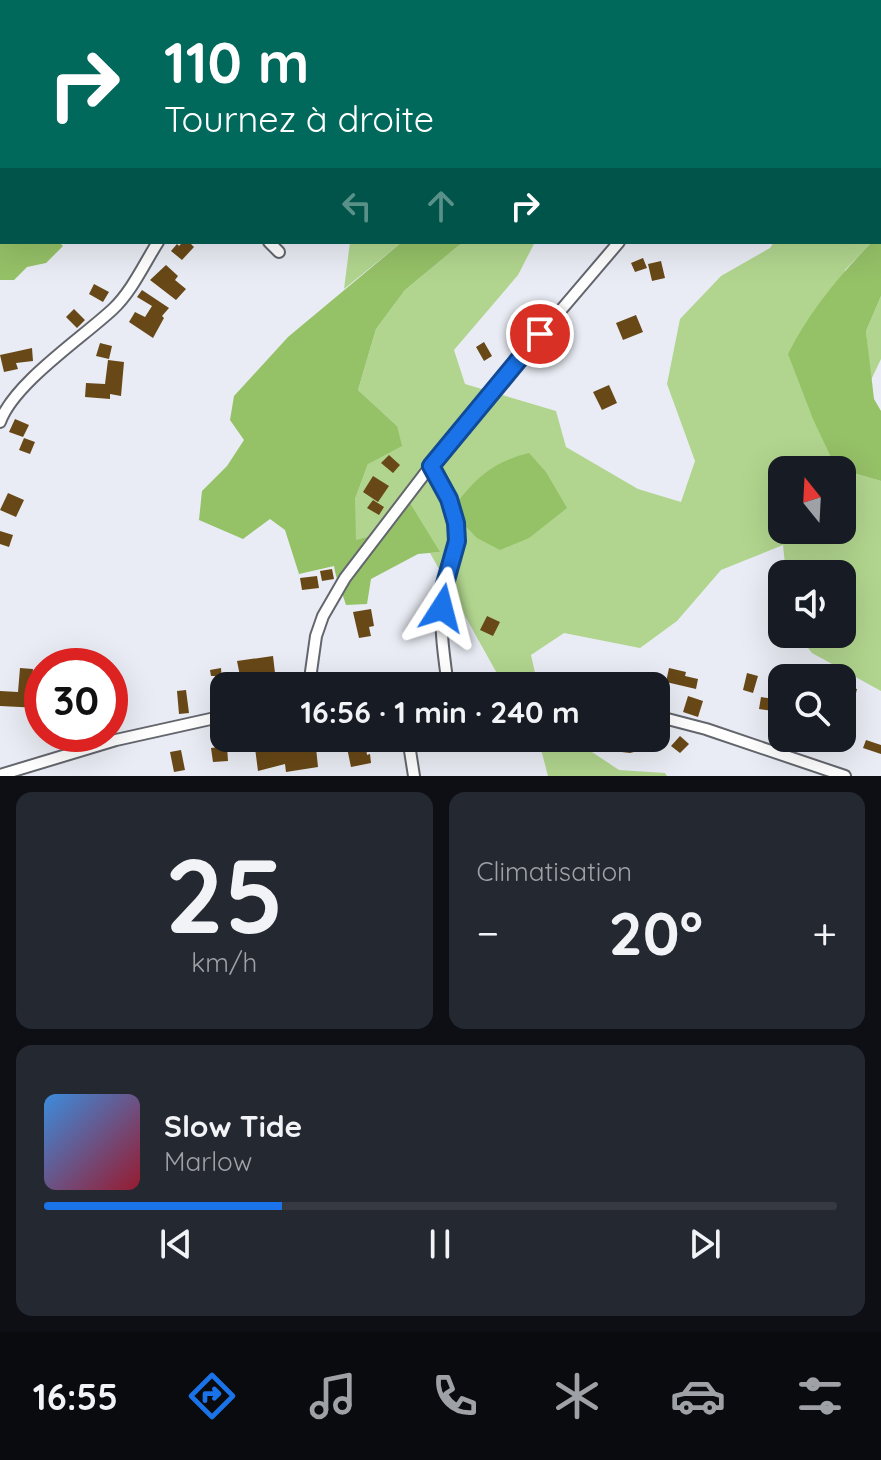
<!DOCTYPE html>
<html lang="fr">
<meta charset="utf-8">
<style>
body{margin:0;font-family:Quicksand,sans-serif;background:#242831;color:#f1f3f6;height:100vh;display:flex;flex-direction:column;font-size:30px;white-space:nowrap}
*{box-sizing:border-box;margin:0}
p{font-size:26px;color:#9ea1a6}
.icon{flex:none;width:44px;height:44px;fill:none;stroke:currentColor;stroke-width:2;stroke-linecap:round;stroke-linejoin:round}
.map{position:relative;height:776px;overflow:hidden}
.drawer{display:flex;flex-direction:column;gap:16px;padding:16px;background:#0d0f14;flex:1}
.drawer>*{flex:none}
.banner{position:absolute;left:0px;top:0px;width:882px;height:244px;box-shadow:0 8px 32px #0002;background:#00695c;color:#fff;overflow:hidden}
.needle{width:52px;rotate:342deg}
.fabs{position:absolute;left:768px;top:456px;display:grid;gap:16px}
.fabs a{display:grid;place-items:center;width:88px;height:88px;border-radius:16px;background:#171b24;box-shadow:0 8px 32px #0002;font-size:40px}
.speed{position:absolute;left:24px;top:648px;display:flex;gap:16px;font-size:40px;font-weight:700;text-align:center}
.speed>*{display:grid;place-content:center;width:104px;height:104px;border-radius:50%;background:#171b24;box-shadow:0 8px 32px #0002;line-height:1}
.speed .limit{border:12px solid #d22;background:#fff;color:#111}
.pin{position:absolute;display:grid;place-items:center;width:68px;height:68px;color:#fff;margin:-34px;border:4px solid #fff;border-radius:50%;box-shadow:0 2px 8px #0007}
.me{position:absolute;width:88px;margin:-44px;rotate:9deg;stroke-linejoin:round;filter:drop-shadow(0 0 6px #0008)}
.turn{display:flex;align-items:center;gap:28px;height:168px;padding:0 32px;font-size:36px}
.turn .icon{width:104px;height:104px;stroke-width:2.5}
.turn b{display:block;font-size:56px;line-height:68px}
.lanes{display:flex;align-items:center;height:76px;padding:0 32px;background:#0003;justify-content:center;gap:40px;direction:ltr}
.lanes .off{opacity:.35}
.big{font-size:60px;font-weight:800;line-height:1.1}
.drawer .tile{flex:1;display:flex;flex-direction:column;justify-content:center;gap:12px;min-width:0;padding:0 28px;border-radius:16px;background:#242831}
.drawer .dial{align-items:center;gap:0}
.dial b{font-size:104px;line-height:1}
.song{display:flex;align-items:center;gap:24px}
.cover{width:96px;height:96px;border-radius:12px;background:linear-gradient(135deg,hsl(210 70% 55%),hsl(350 70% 35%))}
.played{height:8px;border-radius:4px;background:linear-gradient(90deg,#1a73e8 30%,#363941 30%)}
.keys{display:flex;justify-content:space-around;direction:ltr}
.heat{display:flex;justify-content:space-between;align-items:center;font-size:44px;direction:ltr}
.drawer .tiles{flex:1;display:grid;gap:16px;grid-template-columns:1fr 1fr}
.tile:last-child{grid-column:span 2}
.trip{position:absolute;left:210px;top:672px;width:460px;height:80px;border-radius:16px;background:#171b24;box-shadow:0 8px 32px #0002;font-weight:800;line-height:80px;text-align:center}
.tabs{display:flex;height:128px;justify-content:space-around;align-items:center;background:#090b0e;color:#9ea1a6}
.tabs .icon{width:56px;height:56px}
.tabs .active{color:#1a73e8}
.tabs b{font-size:36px;color:#f1f3f6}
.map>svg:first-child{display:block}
</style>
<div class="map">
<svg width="881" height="776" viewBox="0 0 881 776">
<rect width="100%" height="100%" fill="#e9ecf4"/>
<path fill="#b1d58e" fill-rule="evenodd" d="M360 0H590V2H360Z
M792 0H881L880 234V2Z
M350 242H402L344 289Z
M463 242H535L518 275 454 350 465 384 556 411 566 447 638 489 681 502 695 461 667 384 680 319 721 276 770 248 774 242H872L845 270 836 468 881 481V691L812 653 797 634H842V574H786L783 545 721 570 677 621 640 648 564 633 531 655 538 686H504L430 553 439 552 391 516 367 537 355 541V499L368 464 397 426 358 390 376 329 405 290ZM782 470H842V530H782Z
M881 296V359L871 380 866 331Z
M534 738H571L619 770 665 773 667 776H548L542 753Z"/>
<path fill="#95c167" d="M0 139 2 242H59L63 246 46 263 27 267 14 280H0Z
M881 233V296L866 331 874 399 881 411V481L836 468 813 419 788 354C809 312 839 276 872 242H880Z
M402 242H463L405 290 376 329 358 390 397 426 402 446 368 464 355 499 356 540 367 537 408 500 440 552 418 554 371 579 367 604 346 605C342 591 336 580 334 566L299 574 285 530 270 519 243 539 199 520 202 491 227 466 244 440 230 420 234 396 288 337Z
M529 453 546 472 567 508 529 538 500 550 477 538 451 511C473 480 492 462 529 453Z"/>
<path fill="#684817" d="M183 242H189L194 247 182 260 171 251 177 244 179 246Z
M643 258 647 268 635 272 631 263Z
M661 261 665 278 652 281 648 264Z
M166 265 178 276 175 280 186 289 176 300 150 280Z
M94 284 109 292 103 302 89 294Z
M142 290 169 308 162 316 164 318 153 338 129 322 135 312 145 317 152 306 137 297Z
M74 309 85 320 77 328 66 317Z
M636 315 643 332 623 340 616 323Z
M484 342 492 356 484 361 476 347Z
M100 343 112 346 109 359 96 356Z
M32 348 33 361 16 363 18 369 4 372 0 355Z
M108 360 124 362 121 396 110 394V399L85 397 86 383 105 384Z
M609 385 617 403 602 410 593 392Z
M15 419 29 425 23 437 9 432Z
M24 438 35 442 30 454 19 450Z
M389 455 400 465 393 473 381 463Z
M373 476 389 486 378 502 363 492Z
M8 493 24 500 16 517 0 510Z
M373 500 384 507 379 515 367 508Z
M0 531 13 535 9 547 0 544Z
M332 569 334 579 322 581 320 571Z
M317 576 319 588 302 590 300 578Z
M371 609 374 626 369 627 371 636 359 638 353 612Z
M487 616 500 622 493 636 480 630Z
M273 656 275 673 249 676 251 686H242L237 661Z
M20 668 33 669 31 693H41L40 708 0 706V691L18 692Z
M221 668 224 708 220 709 215 676H211L210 670Z
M669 668 686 672 685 676 698 679 696 689 666 682Z
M747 673 758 676 753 693 743 690Z
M842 685 857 689 854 701 842 698Z
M186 690 189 713 179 714 177 691Z
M688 696 703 701 698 717 683 712Z
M761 697 775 699 774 711 759 709Z
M680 736 689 744 680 753 671 746Z
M275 738 276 744 300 740V738H315L318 767 286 772 285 764 258 771 255 748 249 749 248 742Z
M345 738H365L367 755 370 754 371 763 351 767Z
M614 738 632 741 645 740 646 749 630 753 613 751Z
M802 738H825L824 745 802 742Z
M866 740 881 745V754L863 748Z
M227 746 228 761 213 762 211 748Z
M181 750 185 770 174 772 170 752Z"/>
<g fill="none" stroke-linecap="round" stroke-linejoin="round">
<g stroke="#63666d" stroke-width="14">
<path id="minor" d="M258 2 259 0
M708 2V0
M269 242 279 252
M0 422C14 383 82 338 113 309 132 291 144 264 158 242
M431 466C438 486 452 501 456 523 460 547 446 568 443 591 439 620 443 650 447 679
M309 686 316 636 323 616 345 578 452 438 619 242
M409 686C454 677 485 678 531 686
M656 716 706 729 845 776
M408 738 414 776
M0 775 116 740 224 716"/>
</g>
<use href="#minor" stroke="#fff" stroke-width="10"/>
</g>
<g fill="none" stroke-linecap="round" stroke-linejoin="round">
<g stroke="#114b97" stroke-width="20">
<path id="route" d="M442 608 443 591 457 541 456 523 449 499 431 466 540 334"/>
</g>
<use href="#route" stroke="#1a73e8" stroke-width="14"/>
</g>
</svg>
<div class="fabs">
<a><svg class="needle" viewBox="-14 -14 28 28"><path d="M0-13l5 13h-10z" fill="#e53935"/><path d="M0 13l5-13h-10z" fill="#9ea1a6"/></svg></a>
<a><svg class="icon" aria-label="sound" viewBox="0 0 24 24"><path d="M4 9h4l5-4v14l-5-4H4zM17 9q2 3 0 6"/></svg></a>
<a><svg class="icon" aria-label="search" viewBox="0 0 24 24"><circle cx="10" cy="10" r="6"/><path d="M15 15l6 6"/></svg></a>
</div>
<div class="speed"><div class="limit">30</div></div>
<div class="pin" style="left:540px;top:334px;background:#d93025"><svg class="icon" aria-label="arrive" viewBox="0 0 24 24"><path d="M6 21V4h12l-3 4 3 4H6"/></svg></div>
<svg class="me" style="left:442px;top:608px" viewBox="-20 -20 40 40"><path d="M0-17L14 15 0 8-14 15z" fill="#1a73e8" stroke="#fff" stroke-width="4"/></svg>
<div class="trip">16:56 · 1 min · 240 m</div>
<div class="banner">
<div class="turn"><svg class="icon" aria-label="right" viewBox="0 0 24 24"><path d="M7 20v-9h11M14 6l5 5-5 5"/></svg><div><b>110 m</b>Tournez à droite</div></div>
<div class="lanes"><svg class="icon off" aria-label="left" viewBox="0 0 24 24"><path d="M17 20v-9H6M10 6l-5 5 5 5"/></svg><svg class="icon off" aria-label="ahead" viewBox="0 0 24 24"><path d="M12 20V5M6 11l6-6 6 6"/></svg><svg class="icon" aria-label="right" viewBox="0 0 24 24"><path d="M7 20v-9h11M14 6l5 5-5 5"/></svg></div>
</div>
</div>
<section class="drawer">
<div class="tiles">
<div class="tile dial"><b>25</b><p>km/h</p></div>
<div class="tile"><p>Climatisation</p>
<div class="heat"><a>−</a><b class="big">20°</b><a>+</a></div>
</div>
<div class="tile">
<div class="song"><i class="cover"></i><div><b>Slow Tide</b><p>Marlow</p></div></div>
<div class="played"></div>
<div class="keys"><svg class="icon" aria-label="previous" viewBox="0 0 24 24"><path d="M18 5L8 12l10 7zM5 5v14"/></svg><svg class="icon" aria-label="pause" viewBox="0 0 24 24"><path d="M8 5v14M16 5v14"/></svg><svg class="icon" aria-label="next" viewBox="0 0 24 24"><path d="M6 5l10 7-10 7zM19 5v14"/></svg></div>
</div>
</div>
</section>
<nav class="tabs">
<b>16:55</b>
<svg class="icon active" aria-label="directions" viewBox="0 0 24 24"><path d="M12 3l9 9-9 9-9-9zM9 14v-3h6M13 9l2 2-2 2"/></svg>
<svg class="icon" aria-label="music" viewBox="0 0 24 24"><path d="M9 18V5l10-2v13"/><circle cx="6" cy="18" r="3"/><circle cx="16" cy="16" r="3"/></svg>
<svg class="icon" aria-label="phone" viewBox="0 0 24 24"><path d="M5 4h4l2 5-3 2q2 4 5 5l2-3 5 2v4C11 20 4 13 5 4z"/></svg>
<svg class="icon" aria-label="climate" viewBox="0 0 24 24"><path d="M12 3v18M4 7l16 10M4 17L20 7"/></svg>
<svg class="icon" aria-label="car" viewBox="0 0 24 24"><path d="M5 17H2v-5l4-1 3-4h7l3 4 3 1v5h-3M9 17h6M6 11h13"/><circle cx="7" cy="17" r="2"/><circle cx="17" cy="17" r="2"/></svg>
<svg class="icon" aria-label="filters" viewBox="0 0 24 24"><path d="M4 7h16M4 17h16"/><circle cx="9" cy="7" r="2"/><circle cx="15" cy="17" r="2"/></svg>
</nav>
